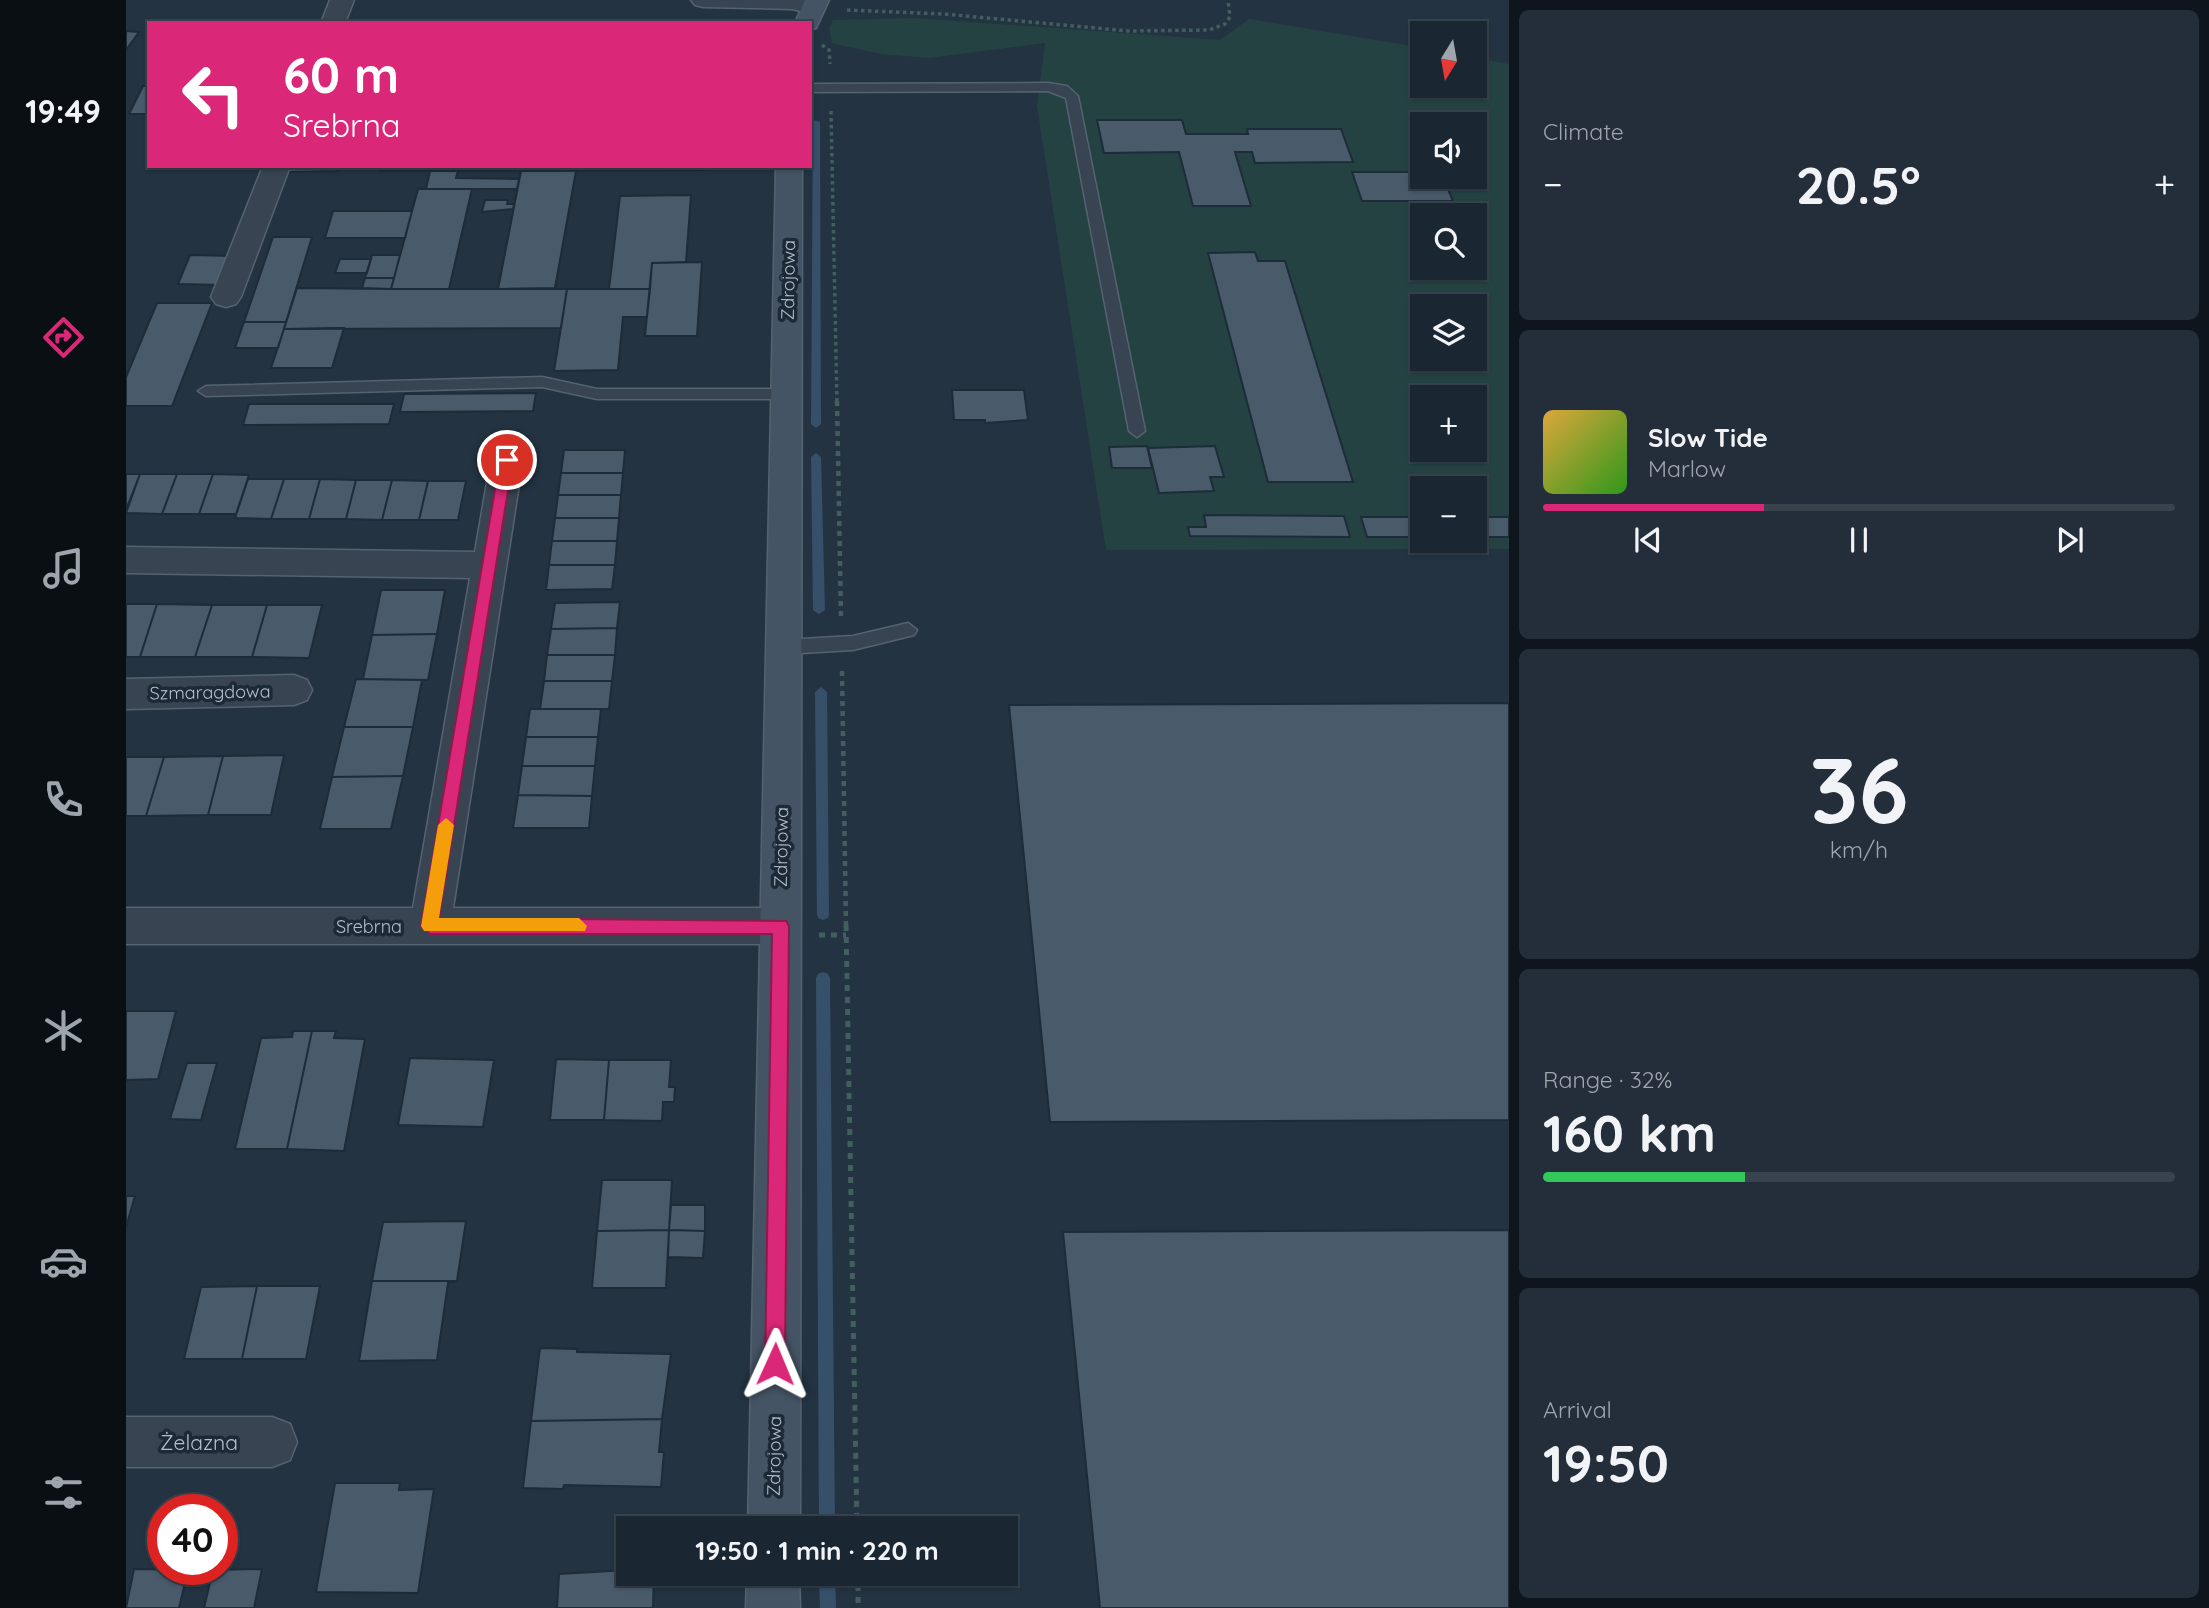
<!DOCTYPE html>
<meta charset="utf-8">
<style>
body{margin:0;font-family:Quicksand,sans-serif;background:#232e3a;color:#f1f3f6;height:100vh;display:flex;flex-direction:column;font-size:26px;white-space:nowrap}
*{box-sizing:border-box;margin:0}
p{font-size:23px;color:#9fa5ac}
.icon{flex:none;width:38px;height:38px;fill:none;stroke:currentColor;stroke-width:2;stroke-linecap:round;stroke-linejoin:round}
.map{position:relative;flex:1;overflow:hidden}
.side{display:flex;flex-direction:column;gap:10px;padding:10px;background:#0e151c;width:700px}
.side>*{flex:none}
.top-card{position:absolute;left:21px;top:21px;width:665px;height:147px;border-radius:0px;box-shadow:0 2px 5px #0004,0 0 0 2px #38434d;background:#db2777;color:#fff;overflow:hidden}
.needle{width:46px;rotate:191deg}
.controls{position:absolute;left:1284px;top:21px;display:grid;gap:14px}
.controls a{display:grid;place-items:center;width:77px;height:77px;border-radius:0px;background:#1a2632;box-shadow:0 2px 5px #0004,0 0 0 2px #38434d;font-size:35px}
.speed{position:absolute;left:21px;top:1494px;display:flex;gap:14px;font-size:35px;font-weight:700;text-align:center}
.speed>*{display:grid;place-content:center;width:91px;height:91px;border-radius:50%;background:#1a2632;box-shadow:0 2px 5px #0004,0 0 0 2px #38434d;line-height:1}
.speed .limit{border:10px solid #d22;background:#fff;color:#111}
.pin{position:absolute;display:grid;place-items:center;width:60px;height:60px;color:#fff;margin:-30px;border:4px solid #fff;border-radius:50%;box-shadow:0 2px 7px #0007}
.me{position:absolute;width:77px;margin:-38px;rotate:1deg;stroke-linejoin:round;filter:drop-shadow(0 0 5px #0008)}
.turn{display:flex;align-items:center;gap:24px;height:147px;padding:0 21px;font-size:32px}
.turn .icon{width:91px;height:91px;stroke-width:2.5}
.turn b{display:block;font-size:49px;line-height:60px}
.big{font-size:52px;font-weight:700;line-height:1.1}
.side .widget{flex:1;display:flex;flex-direction:column;justify-content:center;gap:10px;min-width:0;padding:0 24px;border-radius:10px;background:#232e3a}
.side .dial{align-items:center;gap:0}
.dial b{font-size:91px;line-height:1}
.song{display:flex;align-items:center;gap:21px}
.cover{width:84px;height:84px;border-radius:10px;background:linear-gradient(135deg,hsl(40 70% 55%),hsl(110 70% 35%))}
.played{height:7px;border-radius:4px;background:linear-gradient(90deg,#db2777 35%,#38434d 35%)}
.keys{display:flex;justify-content:space-around;direction:ltr}
.heat{display:flex;justify-content:space-between;align-items:center;font-size:38px;direction:ltr}
.charge{height:10px;border-radius:5px;background:linear-gradient(90deg,#34c759 32%,#38434d 0)}
.trip{position:absolute;left:490px;top:1516px;width:402px;height:70px;border-radius:0px;background:#1a2632;box-shadow:0 2px 5px #0004,0 0 0 2px #38434d;font-weight:700;line-height:70px;text-align:center}
main{display:flex;flex:1;min-height:0}
.menu{display:flex;flex-direction:column;width:126px;justify-content:space-around;align-items:center;background:#0a0f14;color:#9fa5ac}
.menu .icon{width:49px;height:49px}
.menu .current{color:#db2777}
.menu b{font-size:32px;color:#f1f3f6}
.map>svg:first-child{display:block}
</style>
<main>
<nav class="menu">
<b>19:49</b>
<svg class="icon current" aria-label="directions" viewBox="0 0 24 24"><path d="M12 3l9 9-9 9-9-9zM9 14v-3h6M13 9l2 2-2 2"/></svg>
<svg class="icon" aria-label="music" viewBox="0 0 24 24"><path d="M9 18V5l10-2v13"/><circle cx="6" cy="18" r="3"/><circle cx="16" cy="16" r="3"/></svg>
<svg class="icon" aria-label="phone" viewBox="0 0 24 24"><path d="M5 4h4l2 5-3 2q2 4 5 5l2-3 5 2v4C11 20 4 13 5 4z"/></svg>
<svg class="icon" aria-label="climate" viewBox="0 0 24 24"><path d="M12 3v18M4 7l16 10M4 17L20 7"/></svg>
<svg class="icon" aria-label="car" viewBox="0 0 24 24"><path d="M5 17H2v-5l4-1 3-4h7l3 4 3 1v5h-3M9 17h6M6 11h13"/><circle cx="7" cy="17" r="2"/><circle cx="17" cy="17" r="2"/></svg>
<svg class="icon" aria-label="filters" viewBox="0 0 24 24"><path d="M4 7h16M4 17h16"/><circle cx="9" cy="7" r="2"/><circle cx="15" cy="17" r="2"/></svg>
</nav>
<div class="map">
<svg width="1383" height="1608" viewBox="0 0 1383 1608">
<rect width="100%" height="100%" fill="#233342"/>
<path fill="#254243" fill-rule="evenodd" d="M789 18 1094 40 1123 19 1297 48V86H1349V58L1383 64V549L980 550 911 106 919 43 803 58 755 54 706 43 703 28 707 20ZM1297 124H1349V177H1297ZM1297 215H1349V268H1297ZM1297 306H1349V359H1297ZM1297 397H1349V450H1297ZM1297 488H1349V541H1297Z"/>
<g fill="none" stroke-linecap="round" stroke-linejoin="round">
<path fill="#36506a" fill-rule="evenodd" d="M687 120 694 122 695 424 690 428 685 424Z
M690 453 695 457 699 610 693 614 687 610 685 457Z
M695 687 701 692 703 914 702 918 697 920 692 918 691 914 689 692Z
M697 972 702 974 704 978 709 1528H693L690 978 692 974Z
M693 1573H709L710 1608H694Z"/>
</g>
<path fill="#495a6b" stroke="#1e2b38" stroke-width="2" d="M0 31 13 32 0 50Z
M17 86H23V114H3Z
M971 120H1056L1060 134H1122L1121 129H1215L1227 162 1129 163 1126 152H1109L1125 206H1067L1053 152 978 153Z
M161 166H214L212 171 159 172Z
M255 166H583V170L253 171Z
M304 171H332L330 178 393 179 391 189H300Z
M395 171H450L429 288 372 289Z
M1226 172H1297V177H1317L1327 201H1236Z
M292 189H346L323 289H265Z
M565 195 560 262 526 263 524 289H483L494 196Z
M359 200H382L381 204H388L387 209 356 212Z
M207 211H286L279 238H199Z
M147 237H186L160 322H118Z
M1129 252 1132 261H1159L1227 482H1142L1082 253Z
M64 255 108 256 97 285 52 284Z
M246 255H274L268 278H239Z
M214 259H245L241 273H209Z
M576 262 571 336H519L526 263Z
M239 278H268L265 289 236 288Z
M171 288 265 289H441L435 328 158 329Z
M441 289H524L521 317H497L492 370 428 371Z
M31 303H86L46 406H0V377Z
M118 322H160L152 348H109Z
M218 328 206 368H145L158 329Z
M826 390H898L902 420 859 423V420H828Z
M410 393 407 411 274 412 278 394Z
M123 404H268L263 424 117 425Z
M1021 446 1026 468H986L983 447Z
M1089 446 1098 477H1084L1088 491 1033 493 1022 448Z
M438 450H499L497 473H435Z
M435 473H497L495 495H432Z
M0 474H14L0 510Z
M14 474H51L36 514 0 513Z
M51 474H87L73 514H36Z
M87 474 123 475 110 514H73Z
M122 479H158L145 519 109 518Z
M158 479H194L183 519H145Z
M194 479 230 480 220 519H183Z
M230 480H266L256 520 220 519Z
M266 480 302 481 293 520H256Z
M302 481H340L332 520H293Z
M432 495H495L493 518H429Z
M1078 515 1218 516 1224 537 1064 536 1062 527H1080Z
M1235 517H1297V537H1241Z
M1349 517H1383V537H1349Z
M429 518H493L491 541H426Z
M426 541H491L489 565H423Z
M423 565H489L486 589 420 590Z
M255 590H319L311 634 246 635Z
M494 602 491 628 425 629 429 603Z
M0 604H31L14 657H0Z
M31 604 86 605 69 657H14Z
M86 605H141L126 657H69Z
M141 605H196L183 658 126 657Z
M491 628 489 655H421L425 629Z
M311 634 302 680 237 679 246 635Z
M421 655H489L486 681H418Z
M230 679 296 680 287 727H218Z
M418 681H486L483 709H414Z
M1383 703V1120L924 1122 883 705Z
M404 709H475L472 737H400Z
M218 727H287L277 776 206 777Z
M400 737H472L469 766H396Z
M158 755 145 815H82L97 756Z
M97 756 82 815 20 816 38 757Z
M0 757H38L20 816H0Z
M396 766H469L466 796 392 795Z
M277 776 265 829H194L206 777Z
M392 795 466 796 463 828H387Z
M0 1011H50L32 1079 0 1080Z
M167 1031H186L161 1149H109L135 1038 166 1037Z
M186 1031H210L208 1038 239 1039 218 1151 161 1149Z
M284 1058 368 1060 357 1127 272 1125Z
M430 1059 483 1060 478 1120H424Z
M483 1060H545L543 1087H549L548 1102H537L536 1121 478 1120Z
M61 1063H91L75 1120 44 1119Z
M476 1180H546L543 1230 471 1231Z
M0 1196H9L0 1227Z
M545 1205H579V1231L543 1230Z
M340 1221 331 1281H246L257 1222Z
M543 1230 540 1288H466L471 1231Z
M543 1230 579 1231 577 1258 542 1257Z
M1383 1230V1608H974L937 1232Z
M246 1281H331L322 1283 311 1360 233 1361Z
M131 1286 116 1359H58L75 1287Z
M131 1286H194L180 1359H116Z
M414 1348 451 1349V1352L545 1354 536 1419 405 1421Z
M536 1419 533 1452H538L535 1487 438 1485 437 1489 397 1488 405 1421Z
M209 1483H274L273 1490 308 1489 292 1593 190 1592Z
M8 1569 62 1570 53 1608H0Z
M136 1569 128 1608H78L87 1570Z
M502 1570V1573H528L527 1608H431L433 1574Z"/>
<g fill="none" stroke-linecap="round" stroke-linejoin="round">
<g stroke="#55626f" stroke-width="3">
<path id="lane" d="M922 83 941 86 952 96 1019 431 1011 437 1003 431 940 98 922 91 684 92V84Z
M416 377 471 389H661L669 394 661 399H471L416 387 80 396 72 391 80 386Z
M782 623 791 630 788 635 727 650 658 654 649 647 658 640 727 636Z"/>
</g>
<g stroke="#55626f" stroke-width="3">
<path id="street" d="M204 0H228L219 23H195Z
M565 0H688L699 7 696 12 687 14 666 9 577 7 569 5Z
M137 166H164L115 297 110 304 100 307 90 304 85 297Z
M381 447 392 451 397 459 327 908H654L668 913 674 926 668 939 654 944H0V908H287L344 578 0 573V547L349 552 365 459 370 451Z
M168 675 181 680 186 690 181 700 168 705 0 709V679Z
M0 1417H146L164 1424 171 1442 164 1460 146 1467H0Z"/>
</g>
<g stroke="#55626f" stroke-width="3">
<path id="secondary" d="M679 0H703L690 28 684 30V23H669Z
M650 166H676L674 1528H622Z
M621 1573H673L674 1608H620Z"/>
</g>
<path stroke="#435e5f" stroke-width="3.5" stroke-dasharray="3.5 3.5" stroke-linecap="butt" d="M721 10 818 14 1002 31 1083 30 1099 24 1104 17 1102 0
M696 45 703 50 704 64
M705 111 711 403"/>
<path stroke="#435e5f" stroke-width="4.5" stroke-dasharray="5 5" stroke-linecap="butt" d="M711 401 715 617
M716 671 720 927"/>
<path stroke="#435e5f" stroke-width="5" stroke-dasharray="6 6" stroke-linecap="butt" d="M720 925 731 1528
M693 935H720
M732 1573V1608"/>
<use href="#lane" fill="#384451" fill-rule="evenodd"/>
<use href="#street" fill="#384451" fill-rule="evenodd"/>
<use href="#secondary" fill="#455465" fill-rule="evenodd"/>
</g>
<path fill="#db2777" stroke="#8e194d" stroke-width="2" d="M381 455 387 460 313 918 660 921 663 926 659 1364 657 1371 649 1374 642 1371 639 1364 646 934H304L295 926 374 460Z"/>
<path fill="#f59e0b" d="M320 818 328 825 313 918H453L461 926 459 931H298L295 926 312 825Z"/>
<g text-anchor="middle" dominant-baseline="central" stroke-width="7" stroke-linejoin="round" paint-order="stroke">
<g font-size="18" fill="#b4bfcc" stroke="#1c2936">
<text transform="translate(662 280) rotate(-89)">Zdrojowa</text>
<text transform="translate(84 692) rotate(-1)">Szmaragdowa</text>
<text transform="translate(655 847) rotate(-89)">Zdrojowa</text>
<text x="243" y="926">Srebrna</text>
<text transform="translate(648 1456) rotate(-89)">Zdrojowa</text>
</g>
<g font-size="21" fill="#b4bfcc" stroke="#1c2936">
<text x="73" y="1442">Żelazna</text>
</g>
</g>
</svg>
<div class="controls">
<a><svg class="needle" viewBox="-14 -14 28 28"><path d="M0-13l5 13h-10z" fill="#e53935"/><path d="M0 13l5-13h-10z" fill="#9fa5ac"/></svg></a>
<a><svg class="icon" aria-label="sound" viewBox="0 0 24 24"><path d="M4 9h4l5-4v14l-5-4H4zM17 9q2 3 0 6"/></svg></a>
<a><svg class="icon" aria-label="search" viewBox="0 0 24 24"><circle cx="10" cy="10" r="6"/><path d="M15 15l6 6"/></svg></a>
<a><svg class="icon" aria-label="layers" viewBox="0 0 24 24"><path d="M12 4l9 5-9 5-9-5zM3 14l9 5 9-5"/></svg></a>
<a>+</a>
<a>−</a>
</div>
<div class="speed"><div class="limit">40</div></div>
<div class="pin" style="left:381px;top:460px;background:#d93025"><svg class="icon" aria-label="arrive" viewBox="0 0 24 24"><path d="M6 21V4h12l-3 4 3 4H6"/></svg></div>
<svg class="me" style="left:649px;top:1364px" viewBox="-20 -20 40 40"><path d="M0-17L14 15 0 8-14 15z" fill="#db2777" stroke="#fff" stroke-width="4"/></svg>
<div class="trip">19:50 · 1 min · 220 m</div>
<div class="top-card">
<div class="turn"><svg class="icon" aria-label="left" viewBox="0 0 24 24"><path d="M17 20v-9H6M10 6l-5 5 5 5"/></svg><div><b>60 m</b>Srebrna</div></div>
</div>
</div>
<section class="side">
<div class="widget"><p>Climate</p>
<div class="heat"><a>−</a><b class="big">20.5°</b><a>+</a></div>
</div>
<div class="widget">
<div class="song"><i class="cover"></i><div><b>Slow Tide</b><p>Marlow</p></div></div>
<div class="played"></div>
<div class="keys"><svg class="icon" aria-label="previous" viewBox="0 0 24 24"><path d="M18 5L8 12l10 7zM5 5v14"/></svg><svg class="icon" aria-label="pause" viewBox="0 0 24 24"><path d="M8 5v14M16 5v14"/></svg><svg class="icon" aria-label="next" viewBox="0 0 24 24"><path d="M6 5l10 7-10 7zM19 5v14"/></svg></div>
</div>
<div class="widget dial"><b>36</b><p>km/h</p></div>
<div class="widget"><p>Range · 32%</p><b class="big">160 km</b><div class="charge"></div></div>
<div class="widget"><p>Arrival</p><b class="big">19:50</b></div>
</section>
</main>
